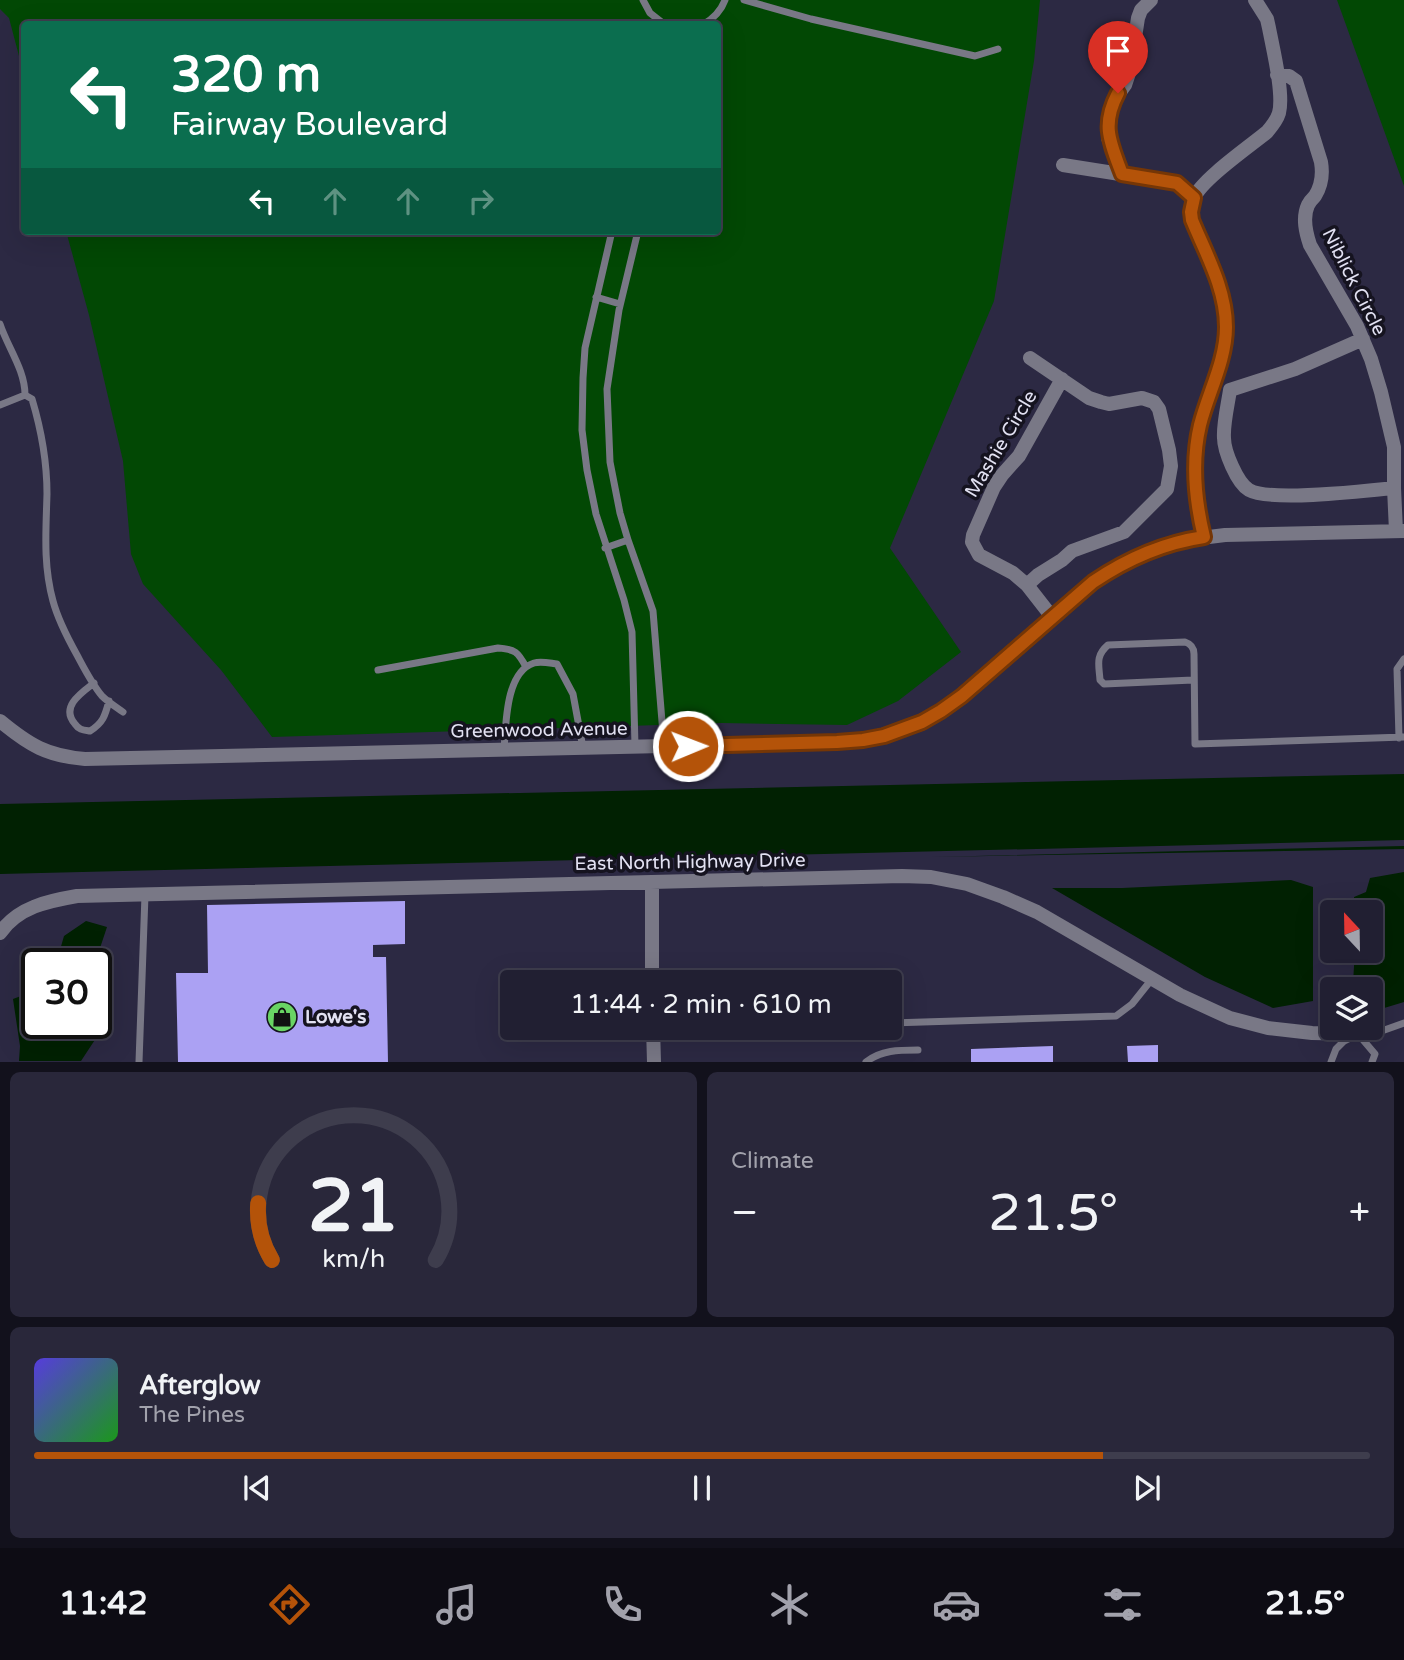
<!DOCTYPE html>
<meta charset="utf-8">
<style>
body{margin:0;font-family:"Varela Round",sans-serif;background:#29273a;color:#f1f3f6;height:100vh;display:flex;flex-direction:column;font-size:26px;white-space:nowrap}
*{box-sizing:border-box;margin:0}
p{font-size:23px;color:#a2a2ac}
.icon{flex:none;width:38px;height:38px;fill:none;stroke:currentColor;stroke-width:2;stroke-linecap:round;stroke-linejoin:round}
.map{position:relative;height:1062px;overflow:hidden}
.sheet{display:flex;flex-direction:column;gap:10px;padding:10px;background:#12111c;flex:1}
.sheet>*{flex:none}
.guide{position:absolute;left:21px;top:21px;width:700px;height:214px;border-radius:7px;box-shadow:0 7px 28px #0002,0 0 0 2px #3e3d4d;background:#0b6e4f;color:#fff;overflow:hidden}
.needle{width:46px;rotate:338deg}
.controls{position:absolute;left:1320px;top:900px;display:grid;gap:14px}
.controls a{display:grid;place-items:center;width:63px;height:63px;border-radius:7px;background:#211f32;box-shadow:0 7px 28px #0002,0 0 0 2px #3e3d4d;font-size:35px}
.speed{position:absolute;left:21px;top:948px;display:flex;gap:14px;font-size:35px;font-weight:700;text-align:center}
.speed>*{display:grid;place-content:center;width:91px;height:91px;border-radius:50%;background:#211f32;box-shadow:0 7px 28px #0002,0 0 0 2px #3e3d4d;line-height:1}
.speed .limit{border:4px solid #111;border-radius:10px;background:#fff;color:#111}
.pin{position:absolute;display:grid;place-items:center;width:60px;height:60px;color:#fff;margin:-72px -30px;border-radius:50% 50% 50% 0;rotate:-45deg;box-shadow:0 0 7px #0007}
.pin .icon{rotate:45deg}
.me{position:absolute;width:77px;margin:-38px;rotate:89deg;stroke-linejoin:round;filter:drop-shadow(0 0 5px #0008)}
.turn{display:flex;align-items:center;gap:24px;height:147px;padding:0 35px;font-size:32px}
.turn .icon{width:91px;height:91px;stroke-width:2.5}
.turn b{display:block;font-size:49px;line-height:60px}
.lanes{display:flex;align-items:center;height:66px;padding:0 35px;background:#0003;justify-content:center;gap:35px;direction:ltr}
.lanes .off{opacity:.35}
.big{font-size:52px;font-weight:600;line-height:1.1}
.sheet .card{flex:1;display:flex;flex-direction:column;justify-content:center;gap:10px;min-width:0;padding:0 24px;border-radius:10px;background:#29273a}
.sheet .dial{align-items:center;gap:0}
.dial svg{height:182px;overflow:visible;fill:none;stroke:#3e3d4d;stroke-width:7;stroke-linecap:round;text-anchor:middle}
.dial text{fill:#f1f3f6;stroke:none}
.song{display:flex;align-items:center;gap:21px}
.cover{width:84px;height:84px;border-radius:10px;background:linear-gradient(135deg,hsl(250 70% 55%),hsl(120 70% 35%))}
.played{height:7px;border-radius:4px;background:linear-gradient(90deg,#b45309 80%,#3e3d4d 80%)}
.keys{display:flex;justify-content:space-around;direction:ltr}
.heat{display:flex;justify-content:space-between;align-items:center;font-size:38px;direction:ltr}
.sheet .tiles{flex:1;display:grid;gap:10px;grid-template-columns:1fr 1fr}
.card:last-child{grid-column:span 2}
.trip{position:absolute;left:500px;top:970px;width:402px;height:70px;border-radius:7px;background:#211f32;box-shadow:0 7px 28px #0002,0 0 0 2px #3e3d4d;font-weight:600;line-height:70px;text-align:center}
.tab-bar{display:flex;height:112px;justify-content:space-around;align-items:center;background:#0d0c14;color:#a2a2ac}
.tab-bar .icon{width:49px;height:49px}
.tab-bar .on{color:#b45309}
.tab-bar b{font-size:32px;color:#f1f3f6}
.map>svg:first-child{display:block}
</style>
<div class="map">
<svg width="1404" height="1062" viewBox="0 0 1404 1062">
<rect width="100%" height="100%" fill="#2c2943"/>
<path fill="#024804" d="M0 0H1040L1034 61 994 301 890 548 961 652 898 701 847 725 722 723 272 737 221 670 143 584 131 554 123 461 89 315 66 231H718V24H24V75L9 18 0 9Z
M1337 0H1404V186Z"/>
<path fill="#012102" d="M1404 774V840L0 874V804Z
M1404 846V849L931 857Z
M1404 872V1002L1371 1012 1370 989H1354L1353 983 1355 950H1370V912H1354V897L1366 892 1370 878Z
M1291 880 1313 887V1001L1273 1008 1205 977 1052 888H1122Z
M86 921 107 927 96 960 106 1023 81 1061H19L20 1046 13 999 37 990V1024H96V964H56L64 936Z"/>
<path fill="#aba1f3" d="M405 901V944L373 945V957H386L388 1062H178L176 973H208L207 905Z
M1158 1045V1062H1128L1127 1046Z
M1053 1046V1062H971V1049Z"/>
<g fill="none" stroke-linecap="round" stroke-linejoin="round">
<path stroke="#797886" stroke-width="7" d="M643 0 650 13 664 24
M744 0 811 19 975 56 998 49
M704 24C714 18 721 11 725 0
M612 231 585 348 583 378 582 430 587 470 596 514 624 600 632 632 635 746
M638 231 619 310 607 389 610 462 620 513 628 540 653 611 664 746
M596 297 620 304
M0 324C8 348 25 370 25 395
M0 405 25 395 32 399C41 429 47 463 47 494 46 530 43 565 53 601 58 620 67 637 77 655 84 668 92 684 102 696 108 702 116 707 123 712
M605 548 628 540
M378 670 498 648C515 649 518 652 526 667
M1193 680 1104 684 1100 680C1099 665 1095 656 1108 645L1185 642C1191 644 1194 648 1194 654L1195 744 1404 737
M94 683C81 693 60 707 75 724 79 730 83 730 90 731 103 723 105 716 109 701
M1399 738 1397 669 1404 659
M504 750C506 726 505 672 534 663 541 661 549 663 557 664L573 694 583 748
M891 1023 1116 1016 1132 1004 1152 979
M1358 1034 1375 1054 1372 1062
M139 1062 145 895
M866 1062C881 1050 899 1050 918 1050
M1331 1062 1336 1049 1344 1041 1358 1034 1376 1033 1404 1023"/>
<path stroke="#797886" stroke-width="14" d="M1277 75 1289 76 1296 81 1321 162C1323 174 1322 185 1315 196 1312 199 1310 201 1308 205 1302 218 1306 233 1310 245L1357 326 1371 359 1381 392 1394 447V488L1396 531
M1063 165 1177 183 1194 198
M1122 174 1108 138 1110 114 1112 103 1125 85 1130 70 1138 18 1141 10 1151 0
M1363 339 1295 369 1230 390C1228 404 1223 424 1224 438 1224 451 1237 483 1249 490 1270 502 1365 491 1394 488
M1204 537C1196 500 1191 463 1200 425 1207 393 1226 361 1226 327 1226 289 1206 254 1192 220 1191 213 1191 204 1194 198 1201 180 1250 146 1267 132 1272 126 1277 120 1279 113 1284 94 1273 49 1269 28L1267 19 1255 0
M1027 585 1038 575 1062 560 1072 551 1124 532 1167 489 1171 466 1169 450 1159 409 1154 402 1142 398 1109 404 1101 402 1089 398 1030 358
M1052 617 1027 585 1013 573 979 555 972 542 973 535 994 487 1002 475 1019 456 1062 379
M0 721C29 745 47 756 85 759L837 742C887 738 921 726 962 696L1093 582 1125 562 1146 552 1185 540 1225 535 1404 531
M652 882V982
M0 933C18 907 48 901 77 896L902 876 931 877 967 884 1003 897 1037 912 1180 995 1230 1018 1268 1028 1312 1033 1358 1034
M653 1027 654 1062"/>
</g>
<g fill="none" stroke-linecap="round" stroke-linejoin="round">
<g stroke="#753606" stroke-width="18">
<path id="route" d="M688 746 837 742 863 740 884 736 922 722 941 711 962 696 1093 582C1127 559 1163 543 1204 537 1195 500 1191 463 1200 425 1208 393 1226 361 1226 327 1226 289 1206 254 1192 220L1191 212 1194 198 1177 183 1122 174C1110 142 1101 125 1118 93"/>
</g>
<use href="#route" stroke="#b45309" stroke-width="12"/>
</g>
<defs>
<g id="shop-disc" transform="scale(1.575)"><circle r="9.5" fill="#69d464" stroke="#15131f"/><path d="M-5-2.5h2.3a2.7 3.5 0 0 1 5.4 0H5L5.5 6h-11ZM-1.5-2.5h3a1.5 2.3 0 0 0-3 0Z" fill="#111"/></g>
</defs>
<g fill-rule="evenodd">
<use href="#shop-disc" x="282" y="1017"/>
</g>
<g text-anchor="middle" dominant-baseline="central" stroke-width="7" stroke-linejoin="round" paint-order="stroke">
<g font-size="19" fill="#e2e1f2" stroke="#15131f">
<text transform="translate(1354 282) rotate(63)">Niblick Circle</text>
<text transform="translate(1001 444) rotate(-59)">Mashie Circle</text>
<text transform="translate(539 730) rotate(-1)">Greenwood Avenue</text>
<text transform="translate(690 862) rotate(-1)">East North Highway Drive</text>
</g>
<g font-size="19" font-weight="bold" fill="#e2e1f2" stroke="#15131f" text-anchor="start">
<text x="305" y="1017">Lowe's</text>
</g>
</g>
</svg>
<div class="controls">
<a><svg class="needle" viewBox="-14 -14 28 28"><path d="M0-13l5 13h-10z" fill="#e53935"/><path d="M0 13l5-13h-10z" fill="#a2a2ac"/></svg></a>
<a><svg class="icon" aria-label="layers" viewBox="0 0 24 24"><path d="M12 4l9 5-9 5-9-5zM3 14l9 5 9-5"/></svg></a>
</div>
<div class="speed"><div class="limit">30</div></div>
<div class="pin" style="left:1118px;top:93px;background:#d93025"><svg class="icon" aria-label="arrive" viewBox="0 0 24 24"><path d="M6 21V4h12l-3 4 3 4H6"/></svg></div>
<svg class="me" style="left:688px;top:746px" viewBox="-20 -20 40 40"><circle r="17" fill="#b45309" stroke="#fff" stroke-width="3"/><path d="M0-11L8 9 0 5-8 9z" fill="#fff"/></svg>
<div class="trip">11:44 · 2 min · 610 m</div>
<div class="guide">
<div class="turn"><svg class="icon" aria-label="left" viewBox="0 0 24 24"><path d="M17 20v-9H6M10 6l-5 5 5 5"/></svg><div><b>320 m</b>Fairway Boulevard</div></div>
<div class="lanes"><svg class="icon" aria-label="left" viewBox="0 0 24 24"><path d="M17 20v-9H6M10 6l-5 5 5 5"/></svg><svg class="icon off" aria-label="ahead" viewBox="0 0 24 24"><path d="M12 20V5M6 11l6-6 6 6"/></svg><svg class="icon off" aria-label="ahead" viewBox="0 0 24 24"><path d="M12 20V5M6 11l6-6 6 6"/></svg><svg class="icon off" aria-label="right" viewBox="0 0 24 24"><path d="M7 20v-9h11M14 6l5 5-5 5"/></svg></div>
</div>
</div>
<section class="sheet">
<div class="tiles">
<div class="card dial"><svg viewBox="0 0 100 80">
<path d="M14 69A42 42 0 1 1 86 69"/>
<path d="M14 69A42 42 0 0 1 8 44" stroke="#b45309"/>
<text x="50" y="56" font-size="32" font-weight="700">21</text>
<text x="50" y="72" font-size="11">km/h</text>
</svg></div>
<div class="card"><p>Climate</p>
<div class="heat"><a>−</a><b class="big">21.5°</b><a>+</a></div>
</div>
<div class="card">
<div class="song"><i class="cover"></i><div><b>Afterglow</b><p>The Pines</p></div></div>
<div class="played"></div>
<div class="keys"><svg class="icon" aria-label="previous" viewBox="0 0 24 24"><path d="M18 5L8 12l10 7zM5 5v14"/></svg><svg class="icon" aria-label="pause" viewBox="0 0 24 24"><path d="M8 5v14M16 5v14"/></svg><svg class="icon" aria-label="next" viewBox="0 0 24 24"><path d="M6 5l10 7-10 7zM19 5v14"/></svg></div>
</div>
</div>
</section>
<nav class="tab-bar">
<b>11:42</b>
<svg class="icon on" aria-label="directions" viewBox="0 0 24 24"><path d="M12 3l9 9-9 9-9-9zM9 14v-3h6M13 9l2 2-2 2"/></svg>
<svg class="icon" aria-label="music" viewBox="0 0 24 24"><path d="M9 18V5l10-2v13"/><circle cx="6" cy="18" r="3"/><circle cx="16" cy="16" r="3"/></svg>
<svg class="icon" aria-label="phone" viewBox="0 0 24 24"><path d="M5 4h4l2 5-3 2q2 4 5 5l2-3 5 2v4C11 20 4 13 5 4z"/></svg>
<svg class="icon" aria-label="climate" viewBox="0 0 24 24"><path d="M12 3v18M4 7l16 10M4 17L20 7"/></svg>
<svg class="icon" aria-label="car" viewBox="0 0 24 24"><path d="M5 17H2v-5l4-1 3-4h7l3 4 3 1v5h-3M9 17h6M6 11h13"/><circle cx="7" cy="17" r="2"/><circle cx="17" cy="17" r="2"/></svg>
<svg class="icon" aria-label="filters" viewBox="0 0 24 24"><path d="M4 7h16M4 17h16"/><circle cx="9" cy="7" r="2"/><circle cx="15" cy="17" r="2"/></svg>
<b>21.5°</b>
</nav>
